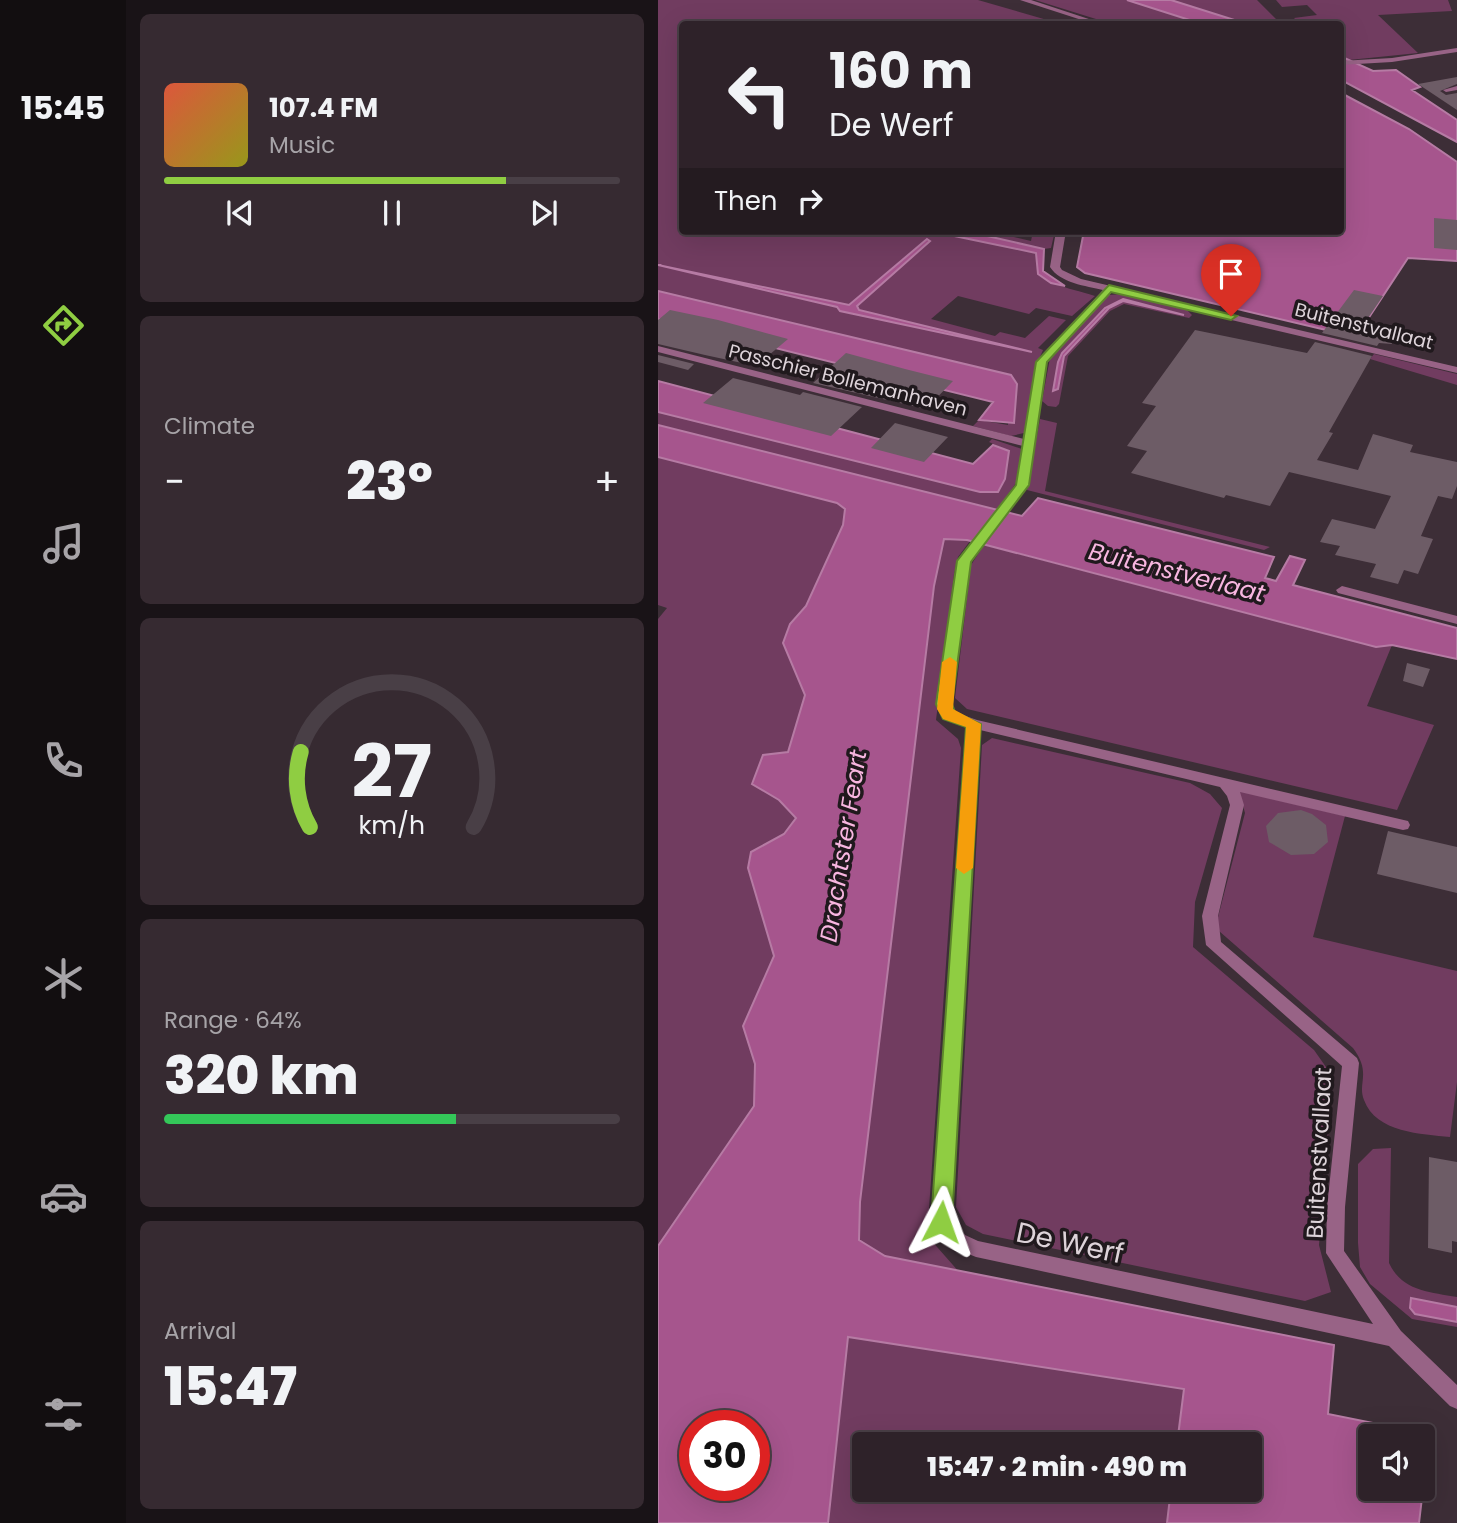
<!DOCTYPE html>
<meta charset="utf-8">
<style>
body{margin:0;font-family:Poppins,sans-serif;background:#362a31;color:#f1f3f6;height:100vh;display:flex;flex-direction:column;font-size:26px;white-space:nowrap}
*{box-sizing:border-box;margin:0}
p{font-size:23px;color:#a7a4a8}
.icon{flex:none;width:38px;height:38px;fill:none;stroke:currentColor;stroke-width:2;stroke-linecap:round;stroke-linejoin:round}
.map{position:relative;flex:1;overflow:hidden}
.details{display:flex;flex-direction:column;gap:14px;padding:14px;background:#191317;width:532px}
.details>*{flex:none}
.banner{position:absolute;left:21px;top:21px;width:665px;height:214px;border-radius:7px;box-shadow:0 7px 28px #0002,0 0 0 2px #493f46;background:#2e2229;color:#f1f3f6;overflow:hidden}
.fabs{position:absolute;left:700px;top:1424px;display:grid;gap:14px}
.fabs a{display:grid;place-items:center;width:77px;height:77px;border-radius:7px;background:#2e2229;box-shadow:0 7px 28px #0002,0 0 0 2px #493f46;font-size:35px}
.speed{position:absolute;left:21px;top:1410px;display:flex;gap:14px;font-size:35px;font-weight:700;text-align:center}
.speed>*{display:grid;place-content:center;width:91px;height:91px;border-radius:50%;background:#2e2229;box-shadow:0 7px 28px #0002,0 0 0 2px #493f46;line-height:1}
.speed .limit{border:10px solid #d22;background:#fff;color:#111}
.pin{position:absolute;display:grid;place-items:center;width:60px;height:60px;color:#fff;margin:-72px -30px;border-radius:50% 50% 50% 0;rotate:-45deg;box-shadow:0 0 7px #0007}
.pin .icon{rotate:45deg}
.me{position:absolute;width:77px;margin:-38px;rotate:4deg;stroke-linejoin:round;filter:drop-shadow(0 0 5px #0008)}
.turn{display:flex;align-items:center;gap:24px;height:147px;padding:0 35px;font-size:32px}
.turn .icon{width:91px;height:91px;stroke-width:2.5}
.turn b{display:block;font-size:49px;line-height:60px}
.then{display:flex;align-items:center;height:66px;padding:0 35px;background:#0003;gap:14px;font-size:26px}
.big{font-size:52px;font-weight:800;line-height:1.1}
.details .tile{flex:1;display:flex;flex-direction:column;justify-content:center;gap:10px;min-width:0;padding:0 24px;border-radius:10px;background:#362a31}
.details .dial{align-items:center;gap:0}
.dial svg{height:182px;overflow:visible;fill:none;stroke:#493f46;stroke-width:7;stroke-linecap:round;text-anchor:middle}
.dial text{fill:#f1f3f6;stroke:none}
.song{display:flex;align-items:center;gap:21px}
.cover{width:84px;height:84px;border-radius:10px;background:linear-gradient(135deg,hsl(10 70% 55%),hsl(60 70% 35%))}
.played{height:7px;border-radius:4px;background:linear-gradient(90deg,#8fcd42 75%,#493f46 75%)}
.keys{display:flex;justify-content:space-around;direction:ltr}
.heat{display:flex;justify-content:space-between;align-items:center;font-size:38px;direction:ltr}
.charge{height:10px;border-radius:5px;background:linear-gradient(90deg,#34c759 64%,#493f46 0)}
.trip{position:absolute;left:194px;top:1432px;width:410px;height:70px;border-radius:7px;background:#2e2229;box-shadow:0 7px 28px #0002,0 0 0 2px #493f46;font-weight:800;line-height:70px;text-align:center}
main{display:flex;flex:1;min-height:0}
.tab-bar{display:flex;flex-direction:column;width:126px;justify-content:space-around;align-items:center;background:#120e10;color:#a7a4a8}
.tab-bar .icon{width:49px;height:49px}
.tab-bar .current{color:#8fcd42}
.tab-bar b{font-size:32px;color:#f1f3f6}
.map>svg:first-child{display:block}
</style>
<main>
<nav class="tab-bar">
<b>15:45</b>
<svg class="icon current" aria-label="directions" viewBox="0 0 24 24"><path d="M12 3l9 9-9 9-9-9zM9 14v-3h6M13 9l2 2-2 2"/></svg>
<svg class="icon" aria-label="music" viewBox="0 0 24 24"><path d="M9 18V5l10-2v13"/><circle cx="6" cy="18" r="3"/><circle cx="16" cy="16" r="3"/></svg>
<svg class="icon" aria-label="phone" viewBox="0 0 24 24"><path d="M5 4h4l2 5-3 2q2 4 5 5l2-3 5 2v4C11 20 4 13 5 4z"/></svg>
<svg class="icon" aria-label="climate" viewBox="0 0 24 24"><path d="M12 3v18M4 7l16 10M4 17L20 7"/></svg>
<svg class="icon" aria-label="car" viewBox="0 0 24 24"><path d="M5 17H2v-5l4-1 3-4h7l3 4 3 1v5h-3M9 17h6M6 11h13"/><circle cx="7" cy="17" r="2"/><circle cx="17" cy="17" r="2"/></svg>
<svg class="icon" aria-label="filters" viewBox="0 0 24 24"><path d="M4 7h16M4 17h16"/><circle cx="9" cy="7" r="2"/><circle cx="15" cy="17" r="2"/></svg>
</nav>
<section class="details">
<div class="tile">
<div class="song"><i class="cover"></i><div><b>107.4 FM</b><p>Music</p></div></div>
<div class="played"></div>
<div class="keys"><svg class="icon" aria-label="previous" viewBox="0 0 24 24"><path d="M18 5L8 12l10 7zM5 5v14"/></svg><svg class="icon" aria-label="pause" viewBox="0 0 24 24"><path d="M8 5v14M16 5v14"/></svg><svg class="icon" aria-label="next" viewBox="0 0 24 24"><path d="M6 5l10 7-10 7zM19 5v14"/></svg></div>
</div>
<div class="tile"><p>Climate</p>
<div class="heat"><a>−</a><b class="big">23°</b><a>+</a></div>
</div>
<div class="tile dial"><svg viewBox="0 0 100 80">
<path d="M14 69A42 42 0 1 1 86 69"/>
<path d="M14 69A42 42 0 0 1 10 36" stroke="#8fcd42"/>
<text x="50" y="56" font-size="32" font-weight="700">27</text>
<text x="50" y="72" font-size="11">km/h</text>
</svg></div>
<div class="tile"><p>Range · 64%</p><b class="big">320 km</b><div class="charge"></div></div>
<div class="tile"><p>Arrival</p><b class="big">15:47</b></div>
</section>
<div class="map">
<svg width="799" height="1523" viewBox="0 0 799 1523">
<rect width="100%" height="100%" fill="#3d2e37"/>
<path fill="#713c60" d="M0 0H320L403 24H24V231H287L378 253C384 288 407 286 437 296L414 316 378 308 371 314 300 296 273 319 337 336 342 332 367 338 391 316 408 320 380 348 385 350 378 366 366 433 353 436 315 426 321 420 350 425 352 375 0 291Z
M377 0H469L544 24H454Z
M513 0H599L622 23 589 24Z
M618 0H790L794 11 720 15 760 53 691 60 683 55 682 24H642L636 18 659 15 649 5 624 7Z
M307 231H330L373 241 375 231H397L393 248 386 249Z
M463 294 529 310 534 315 531 318 466 304 452 311 410 356 401 404 398 407 390 406 384 401 392 358 451 295Z
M716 354 799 374V385L712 359Z
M0 412 327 493 342 490 347 479 351 451 331 442 334 439 364 449 358 483 339 510 0 425Z
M382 419 399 423 387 491 612 547 606 550 369 490Z
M0 457 179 503 187 509 185 525 148 606 132 624 125 643 147 695 130 752 105 755 121 800 138 818 126 834 93 852 90 868 116 956 85 1026 97 1064 96 1106 0 1246V619L9 608 0 605Z
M294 537 312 541 300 557 296 574 278 720 300 739 303 748 271 1209 272 1239 302 1273 227 1256 201 1240 202 1202 276 586 283 544 286 539Z
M326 545 718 647 734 645 709 706 776 725 739 810 309 709 297 698 313 565Z
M334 738 532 783 552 794 564 808 537 902 535 947 656 1050 675 1077 661 1245 673 1292 647 1301 325 1234 308 1225 298 1207 324 745Z
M581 791 687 816 655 937 799 971V1082L792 1137C764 1134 718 1133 706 1100 699 1083 714 1073 695 1048L561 931 559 921 587 813Z
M733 1148 731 1263C744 1291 771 1292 799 1297V1307L753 1298 757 1314 799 1322V1327L754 1319 712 1284 702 1267 700 1243V1164L715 1149Z
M190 1337 526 1389 519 1444H206V1489H513L509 1523H170Z"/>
<path fill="#a6558d" stroke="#b67ba4" stroke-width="2" fill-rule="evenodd" d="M469 0H513L589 24H544Z
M682 56 715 71 738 70 762 87 754 90 799 120V142L683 80Z
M683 93 751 129 799 162V261L750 258 698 337 427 273 419 267 426 231H682Z
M307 231 386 249 385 271 407 286 393 283 380 274 378 253 277 232Z
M269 239 272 241 199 306 201 310 374 352 182 311 179 307 0 265 191 305Z
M0 291 353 375 359 384 356 423 321 420 335 402 0 319Z
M465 299 526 315 465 301 451 308 406 356 400 389 395 391 400 362 404 353 447 308Z
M0 381 315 464 335 445 351 451 347 479 340 492H322L0 412Z
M0 425 364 516 380 498 616 557 607 578 618 581 632 556 647 560 635 585 799 628V659L734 645 718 647 309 540 286 539 276 586 202 1202 201 1240 227 1256 676 1345 670 1414 770 1434 765 1489V1437H712V1489H765L761 1523H509L513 1489H592V1444H519L526 1389 190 1337 170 1523H0V1246L96 1106 97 1064 85 1026 116 956 90 868 93 852 126 834 138 818 121 800 94 784 105 755 130 752 147 695 125 643 132 624 148 606 185 525 187 509 179 503 0 457ZM37 1426H96V1486H37Z
M753 1298 799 1307V1322L757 1314 752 1308Z"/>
<path fill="#6d5c66" d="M799 77V84L782 91 788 95 799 93V110L760 84Z
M776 218 799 220V250L776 248Z
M696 290 725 296 706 324 736 327 734 344 721 343 719 346 664 333Z
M12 310 60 320 130 339 98 366 47 355 0 344V320Z
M537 330 649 353 657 342 714 356 671 432 675 433 659 460 700 470 715 434 755 445 752 452 799 462V486L794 499 780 496 763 536 775 539 760 574 746 570 740 584 712 577 718 564 677 555 682 546 662 542 674 519 717 529 733 496 631 472 612 506 568 495 566 498 473 473 489 451 469 446 498 406 484 403Z
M188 353 247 369 295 381 268 409 155 383Z
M0 355 36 364 30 370 0 362Z
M75 378 142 395 145 392 204 407 173 436 45 403Z
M237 423 290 437 266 462 213 448Z
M749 663 772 669 765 687 745 681Z
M643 810 654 814 668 825 670 842 656 854 633 855 611 842 608 826 620 813Z
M730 831 799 847V893L719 874Z
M771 1157 799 1162V1242L794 1241V1253L770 1248Z"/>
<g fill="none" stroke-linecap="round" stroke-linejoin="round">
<path fill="#986386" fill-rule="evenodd" d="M799 86V90L788 92 785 90Z"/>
<path fill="#986386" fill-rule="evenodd" d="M427 18 430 22 421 24H412Z
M398 231H408L402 267 404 270 423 279 799 367V373L454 292 389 363 370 485 312 561 293 703 296 712 319 720 750 821 752 825 750 829 745 830 582 792 586 805 560 916 563 942 699 1058 701 1063 687 1207 686 1251 743 1331 799 1385V1409L792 1406 731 1346 318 1257 293 1247 274 1222 309 727 285 718 279 703 300 561 358 485 365 446 0 352V346L366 439 379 362 445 290C428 286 402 283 392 267ZM322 730 562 787 569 796 572 805 544 916 548 945 684 1066 669 1207 668 1253 715 1324 320 1241 307 1235 292 1219Z
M684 586 799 616V624L680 593 678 590Z"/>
<path fill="#986386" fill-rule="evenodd" d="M362 0H373L446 24H436Z
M799 48V52L734 62 682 65V61L734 58Z"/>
</g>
<path fill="#8fcd42" stroke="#5d852b" stroke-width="2" d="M451 285 579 316 573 320 453 292 389 362 371 485 313 562 294 704 297 712 323 724 294 1222 291 1229 283 1232 276 1229 273 1222 308 727 285 719 278 704 299 561 358 485 378 362Z"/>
<path fill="#f59e0b" d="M292 657 299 662 295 709 323 724 315 868 306 874 298 868 308 727 285 719 279 709 284 662Z"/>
<g text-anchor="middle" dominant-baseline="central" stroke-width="7" stroke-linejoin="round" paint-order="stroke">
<g font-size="19" fill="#ddd3d9" stroke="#20191d">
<text transform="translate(706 326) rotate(14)">Buitenstvallaat</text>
<text transform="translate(190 380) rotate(14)">Passchier Bollemanhaven</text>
</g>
<g font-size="23" fill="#ddd3d9" stroke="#20191d">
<text transform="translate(661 1153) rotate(-87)">Buitenstvallaat</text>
</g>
<g font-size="24" font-style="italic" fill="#f8b6e0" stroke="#20191d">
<text transform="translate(519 572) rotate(14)">Buitenstverlaat</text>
<text transform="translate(185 846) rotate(-81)">Drachtster Feart</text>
</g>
<g font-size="28" fill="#ddd3d9" stroke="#20191d">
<text transform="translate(412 1243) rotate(12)">De Werf</text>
</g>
</g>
</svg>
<div class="fabs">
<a><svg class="icon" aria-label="sound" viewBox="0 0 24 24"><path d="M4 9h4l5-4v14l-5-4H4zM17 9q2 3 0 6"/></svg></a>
</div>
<div class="speed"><div class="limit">30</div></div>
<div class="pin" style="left:573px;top:316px;background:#d93025"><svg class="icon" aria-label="arrive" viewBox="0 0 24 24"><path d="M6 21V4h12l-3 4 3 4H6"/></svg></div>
<svg class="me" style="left:283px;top:1222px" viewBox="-20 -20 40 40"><path d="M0-17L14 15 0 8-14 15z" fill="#8fcd42" stroke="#fff" stroke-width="4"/></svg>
<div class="trip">15:47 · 2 min · 490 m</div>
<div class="banner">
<div class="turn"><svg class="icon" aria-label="left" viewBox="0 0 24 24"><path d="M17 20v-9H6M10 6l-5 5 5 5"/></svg><div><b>160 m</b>De Werf</div></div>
<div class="then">Then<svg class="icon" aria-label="right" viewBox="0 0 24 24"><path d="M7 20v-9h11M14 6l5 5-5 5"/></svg></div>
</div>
</div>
</main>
